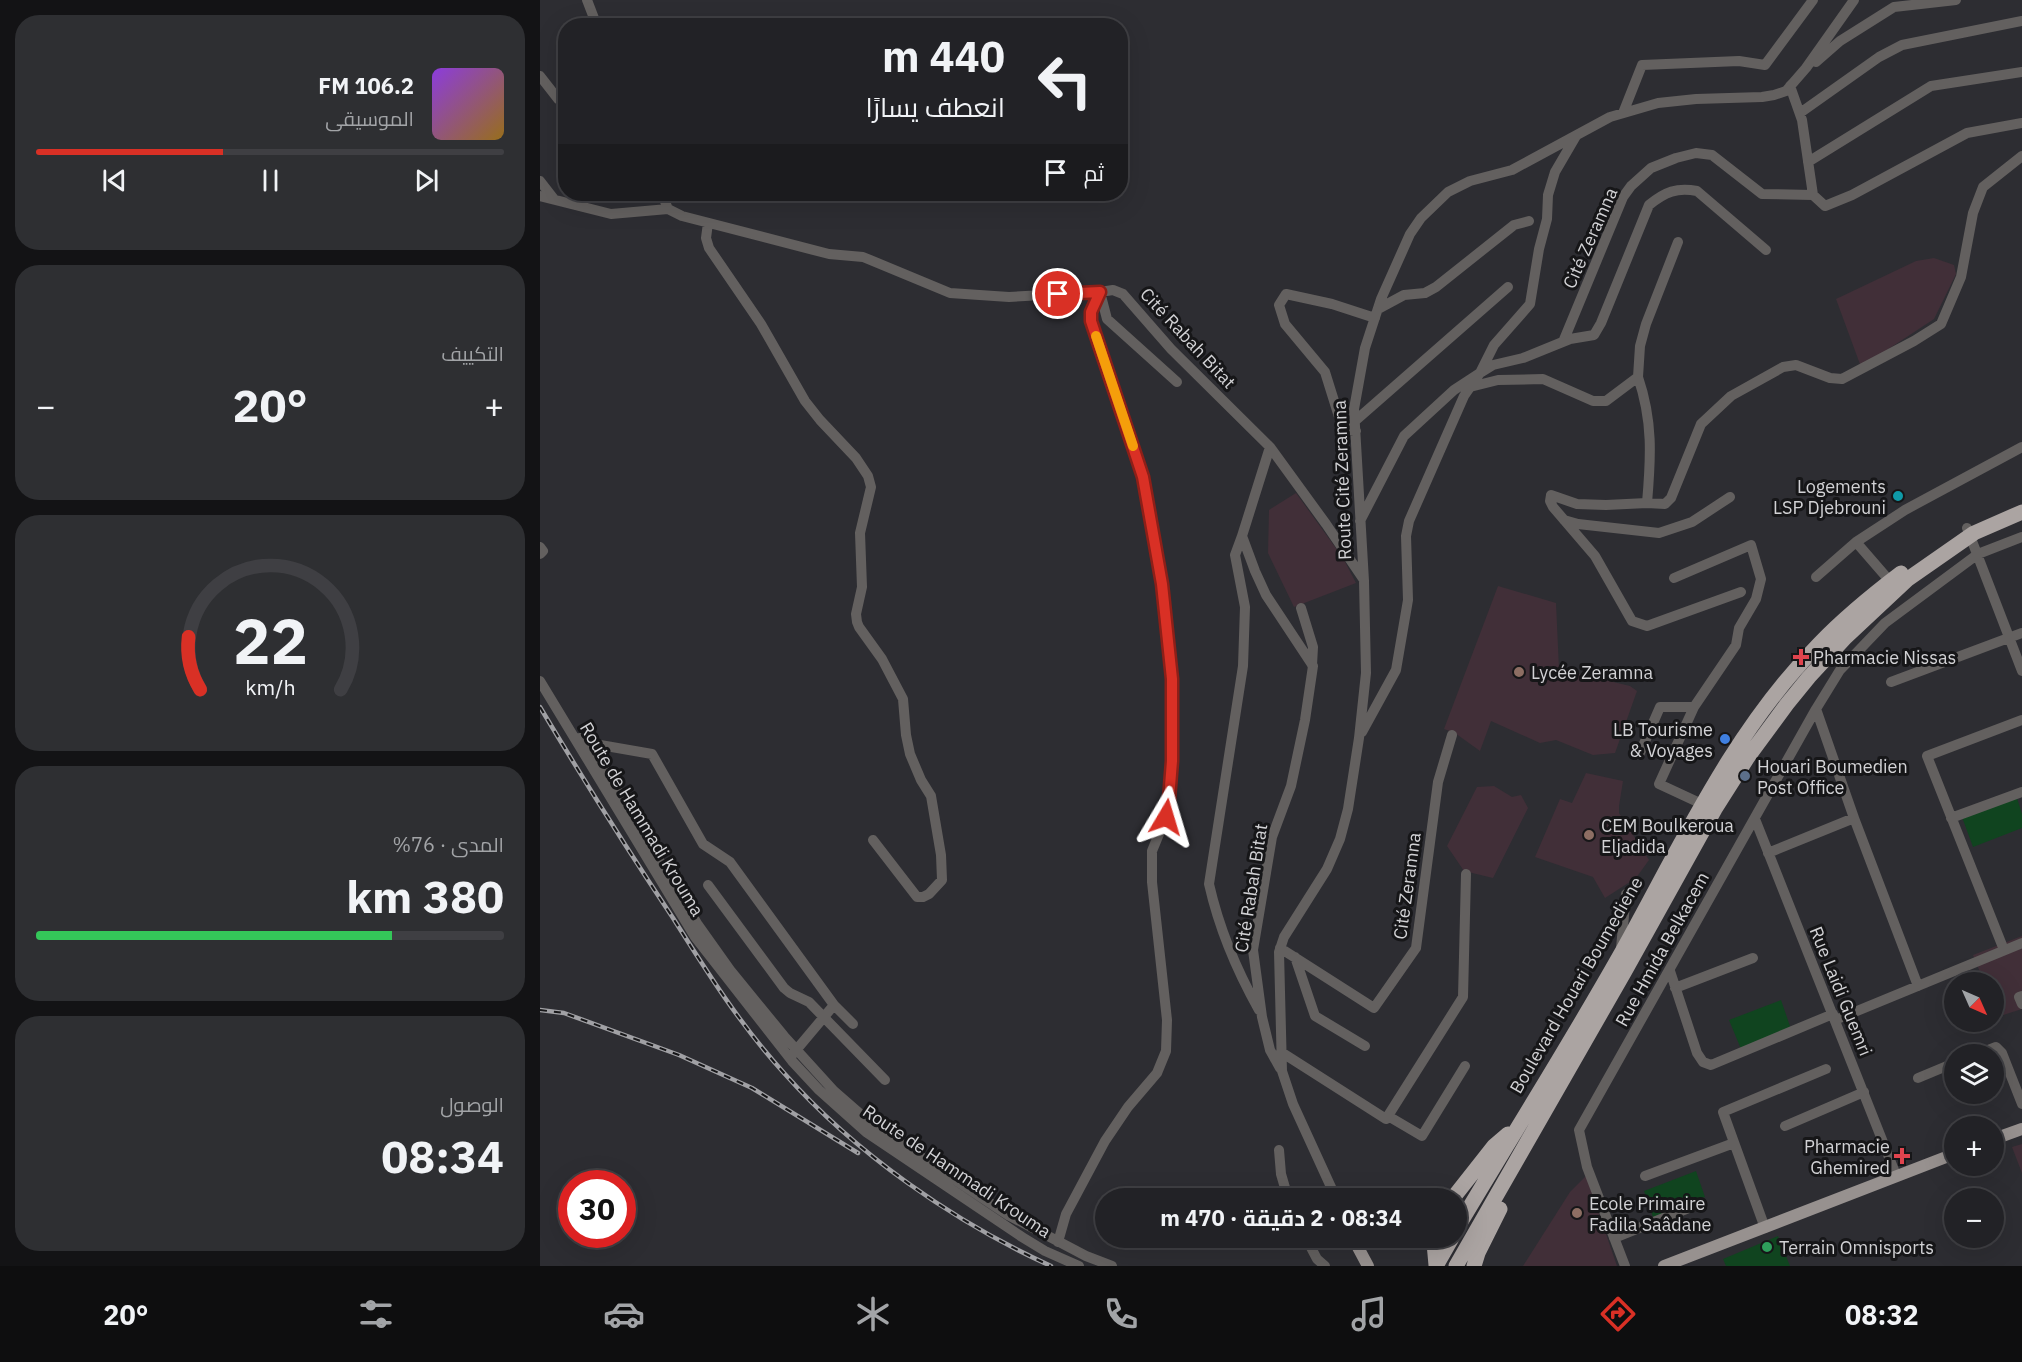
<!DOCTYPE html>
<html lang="ar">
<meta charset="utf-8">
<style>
body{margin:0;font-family:"IBM Plex Sans",Cairo,sans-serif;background:#2e2f32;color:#f1f3f6;direction:rtl;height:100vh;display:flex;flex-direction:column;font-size:22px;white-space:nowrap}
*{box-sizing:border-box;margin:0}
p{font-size:20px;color:#a2a4a7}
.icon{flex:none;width:33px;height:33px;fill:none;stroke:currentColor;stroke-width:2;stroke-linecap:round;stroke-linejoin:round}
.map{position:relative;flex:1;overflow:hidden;direction:ltr}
.details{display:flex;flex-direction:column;gap:15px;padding:15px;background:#131315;width:540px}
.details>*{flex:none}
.guide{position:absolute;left:18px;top:18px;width:570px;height:183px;border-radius:24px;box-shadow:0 6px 24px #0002,0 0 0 2px #3f3f43;direction:rtl;background:#222226;color:#f1f3f6;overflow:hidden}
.needle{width:39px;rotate:135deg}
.controls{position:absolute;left:1404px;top:972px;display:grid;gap:12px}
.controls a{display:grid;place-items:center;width:60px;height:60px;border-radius:50%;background:#222226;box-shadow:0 6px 24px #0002,0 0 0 2px #3f3f43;font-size:30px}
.speed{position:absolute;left:18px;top:1170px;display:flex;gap:12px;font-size:30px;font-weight:700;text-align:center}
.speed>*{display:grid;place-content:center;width:78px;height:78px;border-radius:50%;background:#222226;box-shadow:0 6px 24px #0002,0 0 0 2px #3f3f43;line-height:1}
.speed .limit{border:9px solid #d22;background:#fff;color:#111}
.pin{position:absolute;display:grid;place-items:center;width:51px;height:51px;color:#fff;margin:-26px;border:3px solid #fff;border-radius:50%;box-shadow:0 2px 6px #0007}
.me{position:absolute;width:66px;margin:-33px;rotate:7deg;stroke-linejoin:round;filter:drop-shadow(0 0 4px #0008)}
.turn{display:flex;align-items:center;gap:21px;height:126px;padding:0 24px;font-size:27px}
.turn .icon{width:78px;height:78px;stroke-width:2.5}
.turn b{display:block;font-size:42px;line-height:51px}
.then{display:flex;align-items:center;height:57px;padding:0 24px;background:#0003;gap:12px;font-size:22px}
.big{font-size:45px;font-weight:700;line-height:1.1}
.details .tile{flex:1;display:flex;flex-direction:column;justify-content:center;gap:9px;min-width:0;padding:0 21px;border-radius:24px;background:#2e2f32}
.details .dial{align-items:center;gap:0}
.dial svg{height:156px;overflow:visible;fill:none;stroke:#3f3f43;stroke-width:7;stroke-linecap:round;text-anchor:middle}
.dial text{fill:#f1f3f6;stroke:none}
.song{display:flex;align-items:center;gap:18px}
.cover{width:72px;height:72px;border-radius:9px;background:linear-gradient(135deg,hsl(270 70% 55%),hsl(40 70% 35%))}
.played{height:6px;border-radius:3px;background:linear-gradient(90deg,#d93025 40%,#3f3f43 40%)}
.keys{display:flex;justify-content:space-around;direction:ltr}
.heat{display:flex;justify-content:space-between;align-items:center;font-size:33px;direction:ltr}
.charge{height:9px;border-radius:4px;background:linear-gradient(90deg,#34c759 76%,#3f3f43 0)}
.trip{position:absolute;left:555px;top:1188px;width:372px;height:60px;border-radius:30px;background:#222226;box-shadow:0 6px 24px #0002,0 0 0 2px #3f3f43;font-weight:700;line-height:60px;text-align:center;direction:rtl}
.tab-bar{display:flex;height:96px;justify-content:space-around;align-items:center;background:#0e0e0f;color:#a2a4a7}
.tab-bar .icon{width:42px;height:42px}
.tab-bar .active{color:#d93025}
.tab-bar b{font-size:27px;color:#f1f3f6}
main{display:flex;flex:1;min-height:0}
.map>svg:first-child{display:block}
</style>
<main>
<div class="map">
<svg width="1482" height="1266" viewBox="0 0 1482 1266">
<rect width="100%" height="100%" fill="#2d2d32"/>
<path fill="#412f38" d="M1394 258 1414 265 1416 274 1394 319 1321 367 1296 299 1376 261Z
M756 493 803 558 816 583 754 607 728 553 729 510Z
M958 586 1016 603 1019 669 1090 686 1097 691 1075 753 1053 755 1016 740 1000 743 951 721 940 751 915 733 904 729Z
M1046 773 1083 781 1079 806V813L1109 860 1096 878 1065 898 1053 877 995 857 1020 799 1032 803Z
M954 786 972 797 981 795 988 808 953 878 924 871 907 846 937 787Z
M1482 936V1009L1457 1017 1454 1007V982H1444L1433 955Z
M1482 1144V1173L1472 1147Z
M1046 1176 1077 1266H983L1030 1192Z"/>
<path fill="#10441f" d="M1477 798 1482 814V828L1433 847 1422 817Z
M1241 1000 1251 1029 1201 1049 1189 1020Z
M1156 1171 1165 1197 1113 1217 1104 1191Z
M1238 1236 1250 1266H1186L1183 1259Z"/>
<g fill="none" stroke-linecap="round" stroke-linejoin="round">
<path stroke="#63605f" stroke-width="10" d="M47 0 57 26
M1276 62 1300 41 1354 7 1416 0
M0 76 18 99 26 104
M1083 113 1102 65 1199 61 1225 65 1273 0
M1260 113 1339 57 1362 45 1482 21
M1268 162 1391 86 1482 72
M0 181 14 199
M1273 195 1285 206 1312 195 1427 133 1482 123
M0 196 71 214 128 209 122 194
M128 209 142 216 289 254 323 257 410 293 469 297 560 292 567 319 637 382
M168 223 166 238 169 248 221 324 265 401 280 420 316 458 328 476 331 487 320 533 322 587 316 614 317 622 319 627 342 659 363 699 366 735 370 754 381 780 391 796 401 855 402 880 389 894 383 897H377L333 840
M838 309 864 295 885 293 896 287 974 225 989 221
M1023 342 1083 197 1091 186 1111 168 1136 158 1156 153 1172 155 1222 194 1273 195 1262 120 1250 86 1253 83
M1098 377C1113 421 1111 457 1107 503L1066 505 1037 504 1011 495 1010 501 1013 507 1055 556 1092 621 1107 626 1201 592
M930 387 958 380 1003 379 1053 401H1066L1098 377 1100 346 1106 324 1138 242
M815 421 968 287
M816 431 809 430 800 420 785 372 745 324 739 305 746 294 792 304 835 318
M1107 503 1125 504 1131 498 1161 424 1191 396 1243 367 1256 365 1290 378 1302 379 1374 341 1401 324 1421 277 1433 213 1443 187 1482 156
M1024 520 1038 524 1119 533 1152 522 1190 497
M820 521 864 436 914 390 940 373 954 345 990 304 999 249 1007 219 1008 195 1015 172 1036 136
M1427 528 1482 671
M702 536 695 555 705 607 703 666 669 884C679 928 697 971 719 1010
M1316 542 1355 587
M0 547 3 551 0 554
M1276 577 1316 542 1365 510 1482 447
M1134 578 1211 545 1221 579 1216 599 1199 628 1196 645 1154 707 1119 784 1162 804
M761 608 773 647 772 665
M0 681 155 937 252 1061 279 1090 326 1132 482 1237 505 1251 539 1266
M1351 682 1482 633
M822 732 856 670 868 600 866 536 869 521 924 396 940 373 953 365 983 358 1030 339 1054 335 1061 323 1109 205C1125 192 1137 187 1157 191L1226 250
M40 738 59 760 158 925 190 970 244 1036 294 1091 333 1125 468 1215 546 1256 572 1266
M43 742 112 754 163 844 190 862 294 1005 252 1055
M1099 755 1120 707H1154
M1314 818 1378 986
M1411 818 1482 792
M1215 819 1356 1175
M1228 853 1314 818 1276 709
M168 885 244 988 250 993 269 1002 345 1080
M740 948 834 1008 876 948 898 782 912 735
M1081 948 1086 894
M1464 950 1387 756 1482 720
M755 957 775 1016 825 1046
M1130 971 1157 1053 1163 1062 1171 1065 1293 1014
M1135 988 1213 958
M1482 996 1479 997 1482 1004
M294 1005 313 1024
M1295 1020 1482 943
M741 1052 846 1119 923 997 926 874
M1438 1054 1456 1047 1462 1053 1482 1104
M740 1068 730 1050 722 1017 713 950 732 837 751 786 765 720 773 666 726 595 715 571 702 536 730 447 786 524 824 580
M1378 1078 1414 1063
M848 1116 882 1136 925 1066
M1245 1126 1324 1092
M739 1150 741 1174 748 1198
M1105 1176 1194 1143
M796 1198 753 1104 742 1071 739 952 744 937 787 869 800 839 808 809 819 738 826 673 824 581 814 409 825 348 841 299 870 234 881 218 908 192 930 181 972 170 1070 117 1118 103 1156 99 1222 97 1234 95 1246 91 1266 68 1314 0
M1225 1228 1183 1112 1286 1069
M766 1238 777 1259 785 1266
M1074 1238 1161 1203
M518 1242 526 1214 565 1141 588 1107 617 1073 626 1051 627 1020 612 882V851L628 812 632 761V679L622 584 603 477 551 321V312L560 292 573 290 583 294 631 349 730 447
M1085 1266 1047 1167 1039 1130 1276 709 1300 670 1345 623 1438 554 1482 537"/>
<path stroke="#97918f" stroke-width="12" d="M1454 1139 1482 1129
M813 1238 828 1266
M1124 1266 1414 1154"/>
<path stroke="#aba4a2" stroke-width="15" d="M796 1198H806
M913 1198 954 1146 968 1134
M916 1230C970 1139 1027 1049 1079 957 1139 850 1191 733 1279 644 1304 618 1332 595 1361 573
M891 1238 894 1243 896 1265
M896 1266 912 1238
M916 1266 1085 971 1175 809 1208 757 1247 704 1269 677 1306 637 1368 579 1434 533 1482 512
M934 1266 938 1253 960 1209"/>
<g stroke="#a0a0a4" stroke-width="4.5">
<path id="rail" d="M0 707C43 779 87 849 133 918 167 972 201 1026 244 1073 315 1153 414 1222 511 1266
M0 1010 24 1013 139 1055 212 1088 318 1153"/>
</g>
<use href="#rail" stroke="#161618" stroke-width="2" stroke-dasharray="7" stroke-linecap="butt"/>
</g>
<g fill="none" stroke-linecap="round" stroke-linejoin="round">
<g stroke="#8d1f18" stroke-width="15">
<path id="route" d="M518 294 560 292 551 312V321L603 477 622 584 632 679V761L628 812 626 817"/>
</g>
<use href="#route" stroke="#d93025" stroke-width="10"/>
<path stroke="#f59e0b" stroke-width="10" d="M556 336 593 446"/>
</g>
<circle fill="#0f9aa8" stroke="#161618" stroke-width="2" cx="1358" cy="496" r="6"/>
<g fill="#e0444e" stroke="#161618" stroke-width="2">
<path d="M1258 648h6v6h6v6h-6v6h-6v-6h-6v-6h6z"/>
<path d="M1359 1147h6v6h6v6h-6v6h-6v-6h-6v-6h6z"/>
</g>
<g fill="#8d6e63" stroke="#161618" stroke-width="2">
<circle cx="979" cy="672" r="6"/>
<circle cx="1049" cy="835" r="6"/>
<circle cx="1037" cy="1213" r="6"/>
</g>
<circle fill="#3f7fe0" stroke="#161618" stroke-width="2" cx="1185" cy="739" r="6"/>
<circle fill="#5c6f8a" stroke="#161618" stroke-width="2" cx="1205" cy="776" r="6"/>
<circle fill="#2e9e5b" stroke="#161618" stroke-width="2" cx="1227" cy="1247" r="6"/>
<g text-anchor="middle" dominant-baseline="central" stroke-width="6" stroke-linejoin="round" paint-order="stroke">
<g font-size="18" fill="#d2d2d5" stroke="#161618">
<text transform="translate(1050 238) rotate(-66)">Cité Zeramna</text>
<text transform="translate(648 338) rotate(47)">Cité Rabah Bitat</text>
<text transform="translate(802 480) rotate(-92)">Route Cité Zeramna</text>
<text transform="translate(102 819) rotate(59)">Route de Hammadi Krouma</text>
<text transform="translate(867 886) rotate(-82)">Cité Zeramna</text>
<text transform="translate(711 888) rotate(-81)">Cité Rabah Bitat</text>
<text transform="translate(1122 949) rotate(-61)">Rue Hmida Belkacem</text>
<text transform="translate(1036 985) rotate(-60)">Boulevard Houari Boumediene</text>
<text transform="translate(1301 991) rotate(68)">Rue Laidi Guemri</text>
<text transform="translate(417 1171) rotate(34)">Route de Hammadi Krouma</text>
</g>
<g font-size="18" fill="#d2d2d5" stroke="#161618" text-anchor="start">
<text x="1346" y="486" text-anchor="end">Logements<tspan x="1346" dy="21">LSP Djebrouni</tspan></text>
<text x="1273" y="657">Pharmacie Nissas</text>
<text x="991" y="672">Lycée Zeramna</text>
<text x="1173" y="729" text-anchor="end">LB Tourisme<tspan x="1173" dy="21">&amp; Voyages</tspan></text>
<text x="1217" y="766">Houari Boumedien<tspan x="1217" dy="21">Post Office</tspan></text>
<text x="1061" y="825">CEM Boulkeroua<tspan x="1061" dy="21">Eljadida</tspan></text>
<text x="1350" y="1146" text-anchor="end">Pharmacie<tspan x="1350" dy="21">Ghemired</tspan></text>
<text x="1049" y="1203">Ecole Primaire<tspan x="1049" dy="21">Fadila Saâdane</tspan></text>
<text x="1239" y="1247">Terrain Omnisports</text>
</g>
</g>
</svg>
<div class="controls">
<a><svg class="needle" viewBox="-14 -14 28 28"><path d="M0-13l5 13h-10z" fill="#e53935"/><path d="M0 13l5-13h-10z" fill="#a2a4a7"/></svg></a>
<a><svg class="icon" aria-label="layers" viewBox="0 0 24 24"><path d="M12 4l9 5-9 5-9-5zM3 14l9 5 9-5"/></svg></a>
<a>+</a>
<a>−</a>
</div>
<div class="speed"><div class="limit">30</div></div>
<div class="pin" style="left:518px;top:294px;background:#d93025"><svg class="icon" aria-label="arrive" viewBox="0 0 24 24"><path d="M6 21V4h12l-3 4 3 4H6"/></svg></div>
<svg class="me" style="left:626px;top:817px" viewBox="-20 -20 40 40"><path d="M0-17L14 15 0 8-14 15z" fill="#d93025" stroke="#fff" stroke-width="4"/></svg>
<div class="trip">08:34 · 2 دقيقة · 470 m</div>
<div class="guide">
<div class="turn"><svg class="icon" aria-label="left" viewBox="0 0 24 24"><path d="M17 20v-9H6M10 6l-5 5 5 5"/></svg><div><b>440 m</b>انعطف يسارًا</div></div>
<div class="then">ثم<svg class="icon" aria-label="arrive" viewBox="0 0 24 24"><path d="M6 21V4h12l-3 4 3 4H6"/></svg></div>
</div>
</div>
<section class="details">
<div class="tile">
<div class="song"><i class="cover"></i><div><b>106.2 FM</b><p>الموسيقى</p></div></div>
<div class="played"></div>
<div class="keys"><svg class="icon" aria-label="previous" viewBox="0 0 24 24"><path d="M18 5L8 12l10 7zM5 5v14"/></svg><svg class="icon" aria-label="pause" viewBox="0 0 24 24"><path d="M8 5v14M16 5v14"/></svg><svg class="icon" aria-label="next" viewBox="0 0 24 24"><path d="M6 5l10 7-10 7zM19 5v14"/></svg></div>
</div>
<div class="tile"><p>التكييف</p>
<div class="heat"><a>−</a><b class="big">20°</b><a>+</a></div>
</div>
<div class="tile dial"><svg viewBox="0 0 100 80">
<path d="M14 69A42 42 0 1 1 86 69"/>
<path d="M14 69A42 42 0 0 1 8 42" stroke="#d93025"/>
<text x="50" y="56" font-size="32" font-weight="700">22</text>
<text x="50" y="72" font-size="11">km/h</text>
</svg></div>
<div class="tile"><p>المدى · 76%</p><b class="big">380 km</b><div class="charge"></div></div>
<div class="tile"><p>الوصول</p><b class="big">08:34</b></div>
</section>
</main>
<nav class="tab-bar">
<b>08:32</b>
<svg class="icon active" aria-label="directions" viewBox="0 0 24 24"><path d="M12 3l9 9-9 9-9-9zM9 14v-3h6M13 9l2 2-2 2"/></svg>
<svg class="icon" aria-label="music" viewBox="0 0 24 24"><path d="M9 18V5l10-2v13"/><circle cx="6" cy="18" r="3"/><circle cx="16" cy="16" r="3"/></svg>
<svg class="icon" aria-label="phone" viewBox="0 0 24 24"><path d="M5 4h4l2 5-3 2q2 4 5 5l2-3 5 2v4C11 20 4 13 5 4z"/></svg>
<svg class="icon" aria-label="climate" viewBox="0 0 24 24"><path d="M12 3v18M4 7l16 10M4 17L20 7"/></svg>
<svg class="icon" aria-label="car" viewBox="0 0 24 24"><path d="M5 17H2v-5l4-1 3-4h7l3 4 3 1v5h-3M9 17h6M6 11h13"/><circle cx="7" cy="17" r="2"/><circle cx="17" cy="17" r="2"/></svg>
<svg class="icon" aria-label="filters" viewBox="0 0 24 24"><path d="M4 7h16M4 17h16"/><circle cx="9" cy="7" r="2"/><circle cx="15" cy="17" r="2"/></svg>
<b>20°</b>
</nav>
